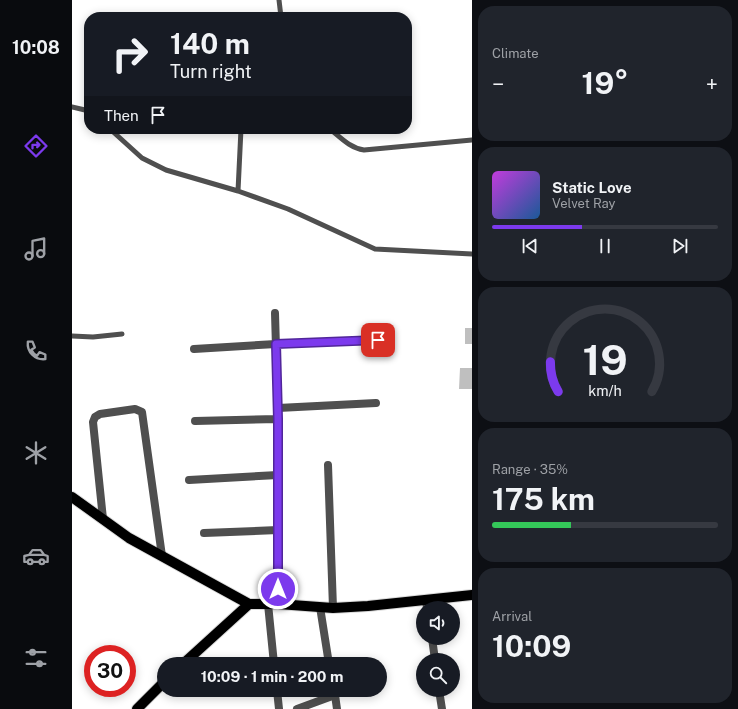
<!DOCTYPE html>
<meta charset="utf-8">
<style>
body{margin:0;font-family:"Public Sans",sans-serif;background:#20242c;color:#f1f3f6;height:100vh;display:flex;flex-direction:column;font-size:15px;white-space:nowrap}
*{box-sizing:border-box;margin:0}
p{font-size:13px;color:#9ea1a6}
.icon{flex:none;width:22px;height:22px;fill:none;stroke:currentColor;stroke-width:2;stroke-linecap:round;stroke-linejoin:round}
.map{position:relative;flex:1;overflow:hidden}
.drawer{display:flex;flex-direction:column;gap:6px;padding:6px;background:#0d0f14;width:266px}
.drawer>*{flex:none}
.guide{position:absolute;left:12px;top:12px;width:328px;height:122px;border-radius:16px;box-shadow:0 2px 10px #0003;background:#171b24;color:#f1f3f6;overflow:hidden}
.controls{position:absolute;left:344px;top:601px;display:grid;gap:8px}
.controls a{display:grid;place-items:center;width:44px;height:44px;border-radius:50%;background:#171b24;box-shadow:0 2px 10px #0003;font-size:20px}
.speed{position:absolute;left:12px;top:645px;display:flex;gap:8px;font-size:20px;font-weight:700;text-align:center}
.speed>*{display:grid;place-content:center;width:52px;height:52px;border-radius:50%;background:#171b24;box-shadow:0 2px 10px #0003;line-height:1}
.speed .limit{border:6px solid #d22;background:#fff;color:#111}
.pin{position:absolute;display:grid;place-items:center;width:34px;height:34px;color:#fff;margin:-17px;border-radius:8px;box-shadow:0 2px 6px #0006}
.me{position:absolute;width:44px;margin:-22px;rotate:0deg;stroke-linejoin:round;filter:drop-shadow(0 0 3px #0008)}
.turn{display:flex;align-items:center;gap:14px;height:84px;padding:0 20px;font-size:18px}
.turn .icon{width:52px;height:52px;stroke-width:2.5}
.turn b{display:block;font-size:28px;line-height:34px}
.then{display:flex;align-items:center;height:38px;padding:0 20px;background:#0003;gap:8px;font-size:15px}
.big{font-size:30px;font-weight:700;line-height:1.1}
.drawer .tile{flex:1;display:flex;flex-direction:column;justify-content:center;gap:6px;min-width:0;padding:0 14px;border-radius:16px;background:#20242c}
.drawer .dial{align-items:center;gap:0}
.dial svg{height:104px;overflow:visible;fill:none;stroke:#363941;stroke-width:7;stroke-linecap:round;text-anchor:middle}
.dial text{fill:#f1f3f6;stroke:none}
.song{display:flex;align-items:center;gap:12px}
.cover{width:48px;height:48px;border-radius:6px;background:linear-gradient(135deg,hsl(290 70% 55%),hsl(210 70% 35%))}
.played{height:4px;border-radius:2px;background:linear-gradient(90deg,#7c3aed 40%,#363941 40%)}
.keys{display:flex;justify-content:space-around;direction:ltr}
.heat{display:flex;justify-content:space-between;align-items:center;font-size:22px;direction:ltr}
.charge{height:6px;border-radius:3px;background:linear-gradient(90deg,#34c759 35%,#363941 0)}
.trip{position:absolute;left:85px;top:657px;width:230px;height:40px;border-radius:20px;background:#171b24;box-shadow:0 2px 10px #0003;font-weight:700;line-height:40px;text-align:center}
main{display:flex;flex:1;min-height:0}
.tabs{display:flex;flex-direction:column;width:72px;justify-content:space-around;align-items:center;background:#090b0e;color:#9ea1a6}
.tabs .icon{width:28px;height:28px}
.tabs .selected{color:#7c3aed}
.tabs b{font-size:18px;color:#f1f3f6}
.map>svg:first-child{display:block}
</style>
<main>
<nav class="tabs">
<b>10:08</b>
<svg class="icon selected" aria-label="directions" viewBox="0 0 24 24"><path d="M12 3l9 9-9 9-9-9zM9 14v-3h6M13 9l2 2-2 2"/></svg>
<svg class="icon" aria-label="music" viewBox="0 0 24 24"><path d="M9 18V5l10-2v13"/><circle cx="6" cy="18" r="3"/><circle cx="16" cy="16" r="3"/></svg>
<svg class="icon" aria-label="phone" viewBox="0 0 24 24"><path d="M5 4h4l2 5-3 2q2 4 5 5l2-3 5 2v4C11 20 4 13 5 4z"/></svg>
<svg class="icon" aria-label="climate" viewBox="0 0 24 24"><path d="M12 3v18M4 7l16 10M4 17L20 7"/></svg>
<svg class="icon" aria-label="car" viewBox="0 0 24 24"><path d="M5 17H2v-5l4-1 3-4h7l3 4 3 1v5h-3M9 17h6M6 11h13"/><circle cx="7" cy="17" r="2"/><circle cx="17" cy="17" r="2"/></svg>
<svg class="icon" aria-label="filters" viewBox="0 0 24 24"><path d="M4 7h16M4 17h16"/><circle cx="9" cy="7" r="2"/><circle cx="15" cy="17" r="2"/></svg>
</nav>
<div class="map">
<svg width="400" height="709" viewBox="0 0 400 709">
<rect width="100%" height="100%" fill="#fff"/>
<path fill="#bfbfbf" d="M393 328H400V344H393Z
M388 368H400V389H387Z"/>
<g fill="none" stroke-linecap="round" stroke-linejoin="round">
<g stroke="#dbdbdb" stroke-width="12">
<path id="primary" d="M0 497 57 538 177 604H206L261 608 296 606 400 595
M111 664 177 604
M65 709 92 682"/>
</g>
<path stroke="#4f4f4f" stroke-width="5" d="M207 0 209 17
M0 107 13 110 17 113
M38 129 70 158 94 170 166 191 216 209 303 249 400 254
M258 129C269 138 278 148 292 150L400 140
M166 191 169 129
M0 336 21 337 50 334"/>
<path stroke="#4f4f4f" stroke-width="8" d="M203 313 206 419V604
M122 349 204 344 306 340
M206 408 304 403
M123 421 206 419
M256 465 261 608
M117 480 206 475
M31 519 21 422 23 417 28 414 63 409 70 412 90 556
M132 533 206 530
M354 600 355 608
M196 604 202 664
M248 607 257 664
M360 638 363 660
M205 690 207 709
M367 690 370 709
M225 709 263 695 265 709"/>
<use href="#primary" stroke="#000" stroke-width="10"/>
</g>
<g fill="none" stroke-linecap="round" stroke-linejoin="round">
<g stroke="#51269a" stroke-width="10">
<path id="route" d="M206 589V419L204 344 306 340"/>
</g>
<use href="#route" stroke="#7c3aed" stroke-width="7"/>
</g>
</svg>
<div class="controls">
<a><svg class="icon" aria-label="sound" viewBox="0 0 24 24"><path d="M4 9h4l5-4v14l-5-4H4zM17 9q2 3 0 6"/></svg></a>
<a><svg class="icon" aria-label="search" viewBox="0 0 24 24"><circle cx="10" cy="10" r="6"/><path d="M15 15l6 6"/></svg></a>
</div>
<div class="speed"><div class="limit">30</div></div>
<div class="pin" style="left:306px;top:340px;background:#d93025"><svg class="icon" aria-label="arrive" viewBox="0 0 24 24"><path d="M6 21V4h12l-3 4 3 4H6"/></svg></div>
<svg class="me" style="left:206px;top:589px" viewBox="-20 -20 40 40"><circle r="17" fill="#7c3aed" stroke="#fff" stroke-width="3"/><path d="M0-11L8 9 0 5-8 9z" fill="#fff"/></svg>
<div class="trip">10:09 · 1 min · 200 m</div>
<div class="guide">
<div class="turn"><svg class="icon" aria-label="right" viewBox="0 0 24 24"><path d="M7 20v-9h11M14 6l5 5-5 5"/></svg><div><b>140 m</b>Turn right</div></div>
<div class="then">Then<svg class="icon" aria-label="arrive" viewBox="0 0 24 24"><path d="M6 21V4h12l-3 4 3 4H6"/></svg></div>
</div>
</div>
<section class="drawer">
<div class="tile"><p>Climate</p>
<div class="heat"><a>−</a><b class="big">19°</b><a>+</a></div>
</div>
<div class="tile">
<div class="song"><i class="cover"></i><div><b>Static Love</b><p>Velvet Ray</p></div></div>
<div class="played"></div>
<div class="keys"><svg class="icon" aria-label="previous" viewBox="0 0 24 24"><path d="M18 5L8 12l10 7zM5 5v14"/></svg><svg class="icon" aria-label="pause" viewBox="0 0 24 24"><path d="M8 5v14M16 5v14"/></svg><svg class="icon" aria-label="next" viewBox="0 0 24 24"><path d="M6 5l10 7-10 7zM19 5v14"/></svg></div>
</div>
<div class="tile dial"><svg viewBox="0 0 100 80">
<path d="M14 69A42 42 0 1 1 86 69"/>
<path d="M14 69A42 42 0 0 1 8 46" stroke="#7c3aed"/>
<text x="50" y="56" font-size="32" font-weight="700">19</text>
<text x="50" y="72" font-size="11">km/h</text>
</svg></div>
<div class="tile"><p>Range · 35%</p><b class="big">175 km</b><div class="charge"></div></div>
<div class="tile"><p>Arrival</p><b class="big">10:09</b></div>
</section>
</main>
